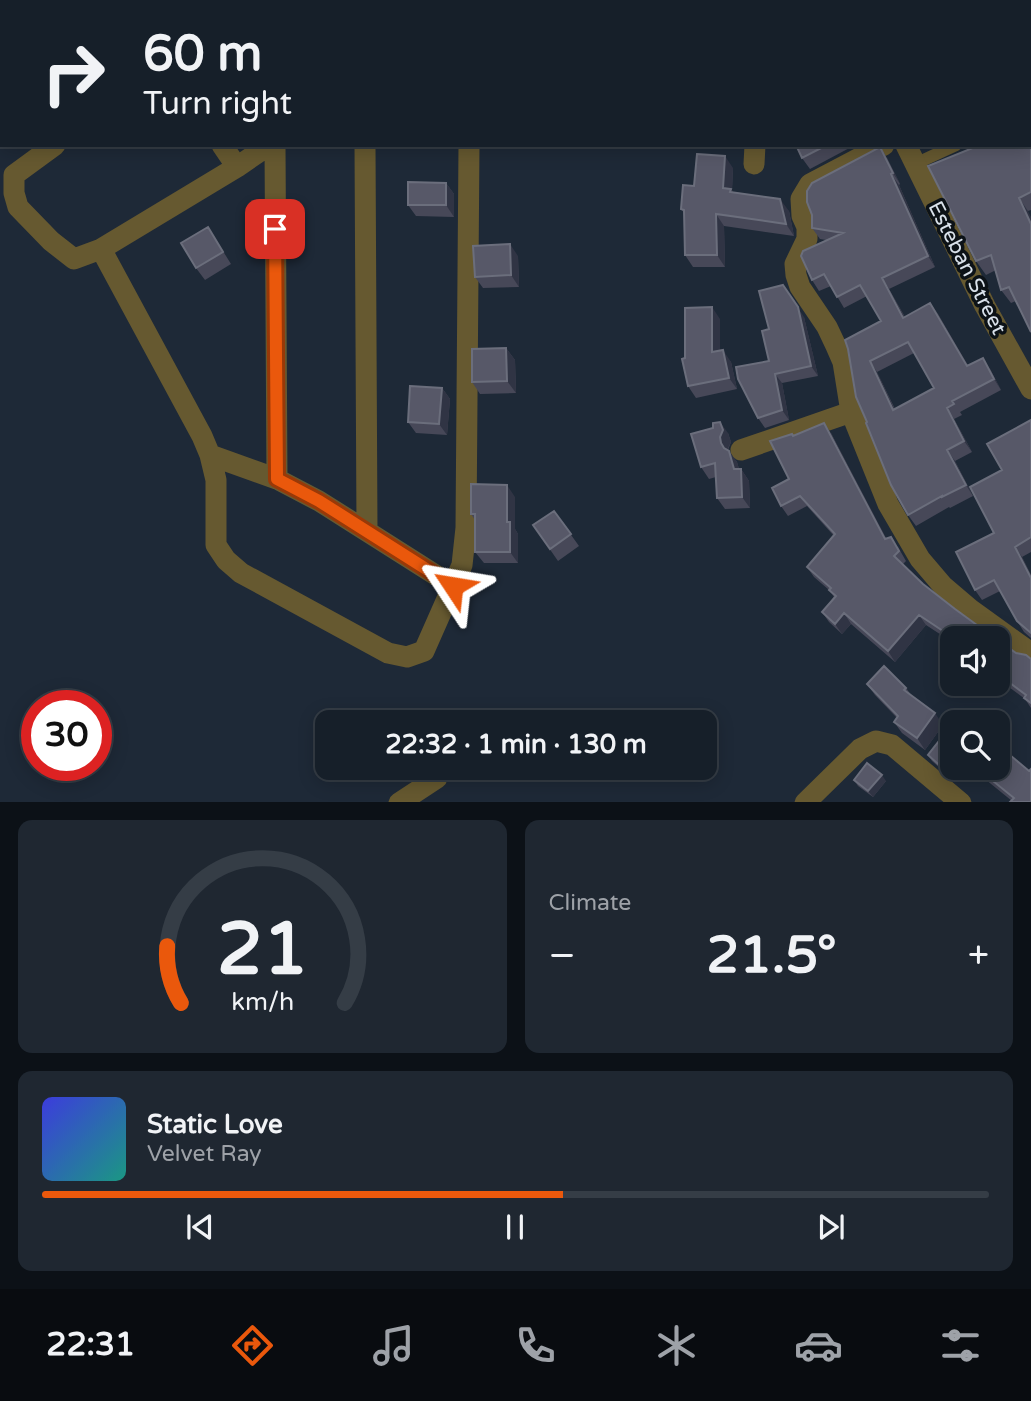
<!DOCTYPE html>
<meta charset="utf-8">
<style>
body{margin:0;font-family:"Varela Round",sans-serif;background:#1f2731;color:#f1f3f6;height:100vh;display:flex;flex-direction:column;font-size:26px;white-space:nowrap}
*{box-sizing:border-box;margin:0}
p{font-size:23px;color:#9ea2a8}
.icon{flex:none;width:38px;height:38px;fill:none;stroke:currentColor;stroke-width:2;stroke-linecap:round;stroke-linejoin:round}
.map{position:relative;height:802px;overflow:hidden}
.drawer{display:flex;flex-direction:column;gap:18px;padding:18px;background:#0c1117;flex:1}
.drawer>*{flex:none}
.banner{position:absolute;left:0px;top:0px;width:1032px;height:147px;box-shadow:0 4px 18px #0003,0 0 0 2px #353d46;background:#161f29;color:#f1f3f6;overflow:hidden}
.fabs{position:absolute;left:940px;top:626px;display:grid;gap:14px}
.fabs a{display:grid;place-items:center;width:70px;height:70px;border-radius:14px;background:#161f29;box-shadow:0 4px 18px #0003,0 0 0 2px #353d46;font-size:35px}
.speed{position:absolute;left:21px;top:690px;display:flex;gap:14px;font-size:35px;font-weight:700;text-align:center}
.speed>*{display:grid;place-content:center;width:91px;height:91px;border-radius:50%;background:#161f29;box-shadow:0 4px 18px #0003,0 0 0 2px #353d46;line-height:1}
.speed .limit{border:10px solid #d22;background:#fff;color:#111}
.pin{position:absolute;display:grid;place-items:center;width:60px;height:60px;color:#fff;margin:-30px;border-radius:14px;box-shadow:0 4px 10px #0006}
.me{position:absolute;width:77px;margin:-38px;rotate:303deg;stroke-linejoin:round;filter:drop-shadow(0 0 5px #0008)}
.turn{display:flex;align-items:center;gap:24px;height:147px;padding:0 28px;font-size:32px}
.turn .icon{width:91px;height:91px;stroke-width:2.5}
.turn b{display:block;font-size:49px;line-height:60px}
.big{font-size:52px;font-weight:800;line-height:1.1}
.drawer .widget{flex:1;display:flex;flex-direction:column;justify-content:center;gap:10px;min-width:0;padding:0 24px;border-radius:14px;background:#1f2731}
.drawer .dial{align-items:center;gap:0}
.dial svg{height:182px;overflow:visible;fill:none;stroke:#353d46;stroke-width:7;stroke-linecap:round;text-anchor:middle}
.dial text{fill:#f1f3f6;stroke:none}
.song{display:flex;align-items:center;gap:21px}
.cover{width:84px;height:84px;border-radius:10px;background:linear-gradient(135deg,hsl(240 70% 55%),hsl(170 70% 35%))}
.played{height:7px;border-radius:4px;background:linear-gradient(90deg,#ea580c 55%,#353d46 55%)}
.keys{display:flex;justify-content:space-around;direction:ltr}
.heat{display:flex;justify-content:space-between;align-items:center;font-size:38px;direction:ltr}
.drawer .tiles{flex:1;display:grid;gap:18px;grid-template-columns:1fr 1fr}
.widget:last-child{grid-column:span 2}
.trip{position:absolute;left:315px;top:710px;width:402px;height:70px;border-radius:14px;background:#161f29;box-shadow:0 4px 18px #0003,0 0 0 2px #353d46;font-weight:800;line-height:70px;text-align:center}
.tab-bar{display:flex;height:112px;justify-content:space-around;align-items:center;background:#090c10;color:#9ea2a8}
.tab-bar .icon{width:49px;height:49px}
.tab-bar .on{color:#ea580c}
.tab-bar b{font-size:32px;color:#f1f3f6}
.map>svg:first-child{display:block}
</style>
<div class="map">
<svg width="1031" height="803" viewBox="0 0 1031 803">
<rect width="100%" height="100%" fill="#1e2937"/>
<g fill="none" stroke-linecap="round" stroke-linejoin="round">
<path stroke="#665930" stroke-width="12" d="M915 164 956 145"/>
<path stroke="#665930" stroke-width="21" d="M694 0V2
M845 0 846 2
M467 2 471 0
M923 2 928 0
M1031 36V35
M55 145 14 175V193L18 207 51 241 74 259 101 249 237 167 269 145
M222 145 237 167
M275 145 277 479
M365 145 367 530
M884 145 810 184 801 199 802 216 807 227V239L795 264 796 275 800 287 827 327 836 346 843 362 851 412 888 504 920 559 943 586 970 609 1031 653
M906 145 985 306 1031 389
M754 164 755 145
M101 249 202 436 210 455 216 480V545L226 560 241 573 388 653 407 657 424 651 462 565 466 528 469 145
M741 450 851 412
M210 455 277 479 319 501 453 586
M399 803 437 778
M805 803 860 749 876 741 892 745 961 803"/>
</g>
<path fill="#474858" fill-rule="evenodd" d="M753 0H784L776 2H755Z
M854 0H876L871 2H856Z
M1031 132V210L1028 211 1016 301 1011 303 1001 290 996 270 986 275 976 261 1031 145Z
M796 145H855L810 169 802 158Z
M887 158 900 184 899 185 935 267 889 289 905 317 930 303 938 314 968 366 990 369 1001 390 960 412 962 415 954 419 972 452 955 461 973 496 950 508 949 507 916 526 908 515 856 397 881 321 867 296 844 308 831 286 819 291 812 280 826 240 820 239 812 228ZM914 353 934 388 895 409 877 372Z
M733 168 732 190 733 193 789 211 794 236 724 226 725 267H693L685 255V214L681 209 694 186Z
M446 183 454 194V217L416 216 408 205Z
M208 227 231 264 205 280 196 268Z
M518 256 519 287 483 288 475 277Z
M804 317 818 376 782 383 789 420 765 428 758 418 769 361V329Z
M720 319V351L731 362 737 389 696 398 688 386 685 358Z
M506 348 515 360 516 393 480 394 472 382Z
M442 388 450 399 447 435 416 433 408 422Z
M1031 420V552L1022 557 1031 575V638L1024 632 1017 621 1000 591 982 600 975 590 994 533 1002 470Z
M728 433 731 442 728 450 737 462 739 469H741L749 481 750 508 725 509 717 498 716 477 709 479 701 467Z
M831 433 886 539 898 547 906 561 903 564 923 584 955 609 996 639H952V642L926 625 895 662 851 624 842 634 829 622 822 612 834 597 829 590 814 577 807 567 834 536 807 506 788 516 781 506 789 479 794 436Z
M515 497V529L518 534V563H484L475 552V520L471 514Z
M554 511 579 546 558 561 533 525Z
M998 640 1016 653 1031 659V708L1025 699 998 679Z
M867 684 906 688 912 696 943 725 925 750 902 733 894 722 897 718 875 695Z
M928 755 952 768H957L950 777 932 761Z
M976 768H998L1029 771 1012 801 980 775Z
M854 780 886 781 873 797 858 786Z"/>
<path fill="#303444" d="M880 147 887 158 900 184 893 173Z
M725 156 733 168 732 190 739 201 723 188Z
M891 174 899 185 935 267 928 256Z
M446 183 454 194V217L446 205Z
M1019 198 1028 211 1031 217V224Z
M780 199 789 211 794 236 786 224Z
M716 214 724 226 725 267 717 255Z
M510 244 518 256 519 287 511 275Z
M882 278 889 289 911 329 903 318Z
M783 285 804 317 818 376 811 366Z
M930 303 938 314 975 377 967 366Z
M712 307 720 319V364L712 352Z
M506 348 515 360 516 393 507 381Z
M723 350 731 362 737 389 729 378Z
M983 358 990 369 1001 390 994 379Z
M870 361 877 372 900 421 893 410Z
M775 374 782 383 789 420 782 410Z
M442 388 450 399 447 435 439 424Z
M947 408 954 419 972 452 964 441Z
M720 422 728 433 731 442 728 448 729 455 721 443Z
M824 423 831 433 892 549 885 539Z
M947 450 955 461 973 496 966 485Z
M729 451 737 462 741 476V469L749 481 750 508 742 497Z
M507 485 515 497V529L518 534V563L510 552 507 522Z
M1015 547 1022 557 1031 575V578Z
M844 613 851 624 842 634 835 624Z
M919 615 926 625 895 662 888 651Z
M935 713 943 725 925 750 917 738Z
M952 764V768H957L950 777 946 771Z
M882 775 886 781 873 797 868 791Z"/>
<path fill="#575868" stroke="#6b6e7c" stroke-width="2" fill-rule="evenodd" d="M520 0H570L571 2H510Z
M796 0H829L830 1 796 2Z
M1021 0H1031V14V2H1022Z
M1031 132V192L1019 198 1031 224V332L1009 287 1001 290 991 255 976 261 928 166 980 145H1031Z
M796 145H827L802 158Z
M880 147 893 173 891 174 928 256 882 278 903 318 930 303 967 366 983 358 994 379 952 401 954 404 947 408 964 441 947 450 966 485 942 497V496L908 515 891 485 866 423 867 422 856 397 848 349 845 340 881 321 860 285 837 297 824 274 812 280 801 256 803 251 843 233 812 228V215L807 202V191L812 183ZM908 342 934 388 893 410 870 361Z
M697 154 725 156 723 188 731 189 730 192 780 199 786 224 716 214 717 255H685L684 210 681 209 683 185 694 186Z
M408 182 446 183V205H408Z
M208 227 223 252 196 268 181 243Z
M510 244 511 275 475 277 473 246Z
M783 285 798 307 811 366 775 374 782 410 758 418 738 379 736 367 769 361 762 331 769 329 759 291Z
M712 307V352L723 350 729 378 688 386 682 359 685 358V308Z
M506 348 507 381 472 382V349Z
M410 386 442 388 439 424 408 422Z
M1031 420V537L1015 547 1031 578V633L1017 621 994 580 975 590 956 552 994 533 970 487 1002 470 987 444Z
M720 422 723 430 720 437 721 443 724 448 729 451 734 469H741L742 497 717 498 715 463 701 467 691 434 713 428V423Z
M824 423 885 539 891 537 899 551 894 556 923 584 955 609 996 639H955L919 615 888 651 844 613 835 624 822 612 836 596 829 590 831 588 807 567 835 534 800 496 781 506 772 488 789 479 770 441 792 434 793 436Z
M471 484 507 485V522H510V552H475V514H471Z
M554 511 571 534 550 549 533 525Z
M998 640 1016 653 1026 655 1031 659V703L1024 698 1026 695 998 674Z
M884 666 906 688 904 690 935 713 917 738 894 722 898 716 867 684Z
M939 741 952 751V764L946 771 928 755Z
M998 745 1029 771 1031 769V802H1010L1014 798 977 768H998Z
M867 763 882 775 868 791 854 780Z"/>
<g fill="none" stroke-linecap="round" stroke-linejoin="round">
<g stroke="#983908" stroke-width="18">
<path id="route" d="M275 229 277 479 319 501 453 586"/>
</g>
<use href="#route" stroke="#ea580c" stroke-width="12"/>
</g>
<g text-anchor="middle" dominant-baseline="central" stroke-width="7" stroke-linejoin="round" paint-order="stroke">
<g font-size="21" fill="#dae2eb" stroke="#0c1217">
<text transform="translate(967 268) rotate(63)">Esteban Street</text>
</g>
</g>
</svg>
<div class="fabs">
<a><svg class="icon" aria-label="sound" viewBox="0 0 24 24"><path d="M4 9h4l5-4v14l-5-4H4zM17 9q2 3 0 6"/></svg></a>
<a><svg class="icon" aria-label="search" viewBox="0 0 24 24"><circle cx="10" cy="10" r="6"/><path d="M15 15l6 6"/></svg></a>
</div>
<div class="speed"><div class="limit">30</div></div>
<div class="pin" style="left:275px;top:229px;background:#d93025"><svg class="icon" aria-label="arrive" viewBox="0 0 24 24"><path d="M6 21V4h12l-3 4 3 4H6"/></svg></div>
<svg class="me" style="left:453px;top:586px" viewBox="-20 -20 40 40"><path d="M0-17L14 15 0 8-14 15z" fill="#ea580c" stroke="#fff" stroke-width="4"/></svg>
<div class="trip">22:32 · 1 min · 130 m</div>
<div class="banner">
<div class="turn"><svg class="icon" aria-label="right" viewBox="0 0 24 24"><path d="M7 20v-9h11M14 6l5 5-5 5"/></svg><div><b>60 m</b>Turn right</div></div>
</div>
</div>
<section class="drawer">
<div class="tiles">
<div class="widget dial"><svg viewBox="0 0 100 80">
<path d="M14 69A42 42 0 1 1 86 69"/>
<path d="M14 69A42 42 0 0 1 8 44" stroke="#ea580c"/>
<text x="50" y="56" font-size="32" font-weight="700">21</text>
<text x="50" y="72" font-size="11">km/h</text>
</svg></div>
<div class="widget"><p>Climate</p>
<div class="heat"><a>−</a><b class="big">21.5°</b><a>+</a></div>
</div>
<div class="widget">
<div class="song"><i class="cover"></i><div><b>Static Love</b><p>Velvet Ray</p></div></div>
<div class="played"></div>
<div class="keys"><svg class="icon" aria-label="previous" viewBox="0 0 24 24"><path d="M18 5L8 12l10 7zM5 5v14"/></svg><svg class="icon" aria-label="pause" viewBox="0 0 24 24"><path d="M8 5v14M16 5v14"/></svg><svg class="icon" aria-label="next" viewBox="0 0 24 24"><path d="M6 5l10 7-10 7zM19 5v14"/></svg></div>
</div>
</div>
</section>
<nav class="tab-bar">
<b>22:31</b>
<svg class="icon on" aria-label="directions" viewBox="0 0 24 24"><path d="M12 3l9 9-9 9-9-9zM9 14v-3h6M13 9l2 2-2 2"/></svg>
<svg class="icon" aria-label="music" viewBox="0 0 24 24"><path d="M9 18V5l10-2v13"/><circle cx="6" cy="18" r="3"/><circle cx="16" cy="16" r="3"/></svg>
<svg class="icon" aria-label="phone" viewBox="0 0 24 24"><path d="M5 4h4l2 5-3 2q2 4 5 5l2-3 5 2v4C11 20 4 13 5 4z"/></svg>
<svg class="icon" aria-label="climate" viewBox="0 0 24 24"><path d="M12 3v18M4 7l16 10M4 17L20 7"/></svg>
<svg class="icon" aria-label="car" viewBox="0 0 24 24"><path d="M5 17H2v-5l4-1 3-4h7l3 4 3 1v5h-3M9 17h6M6 11h13"/><circle cx="7" cy="17" r="2"/><circle cx="17" cy="17" r="2"/></svg>
<svg class="icon" aria-label="filters" viewBox="0 0 24 24"><path d="M4 7h16M4 17h16"/><circle cx="9" cy="7" r="2"/><circle cx="15" cy="17" r="2"/></svg>
</nav>
